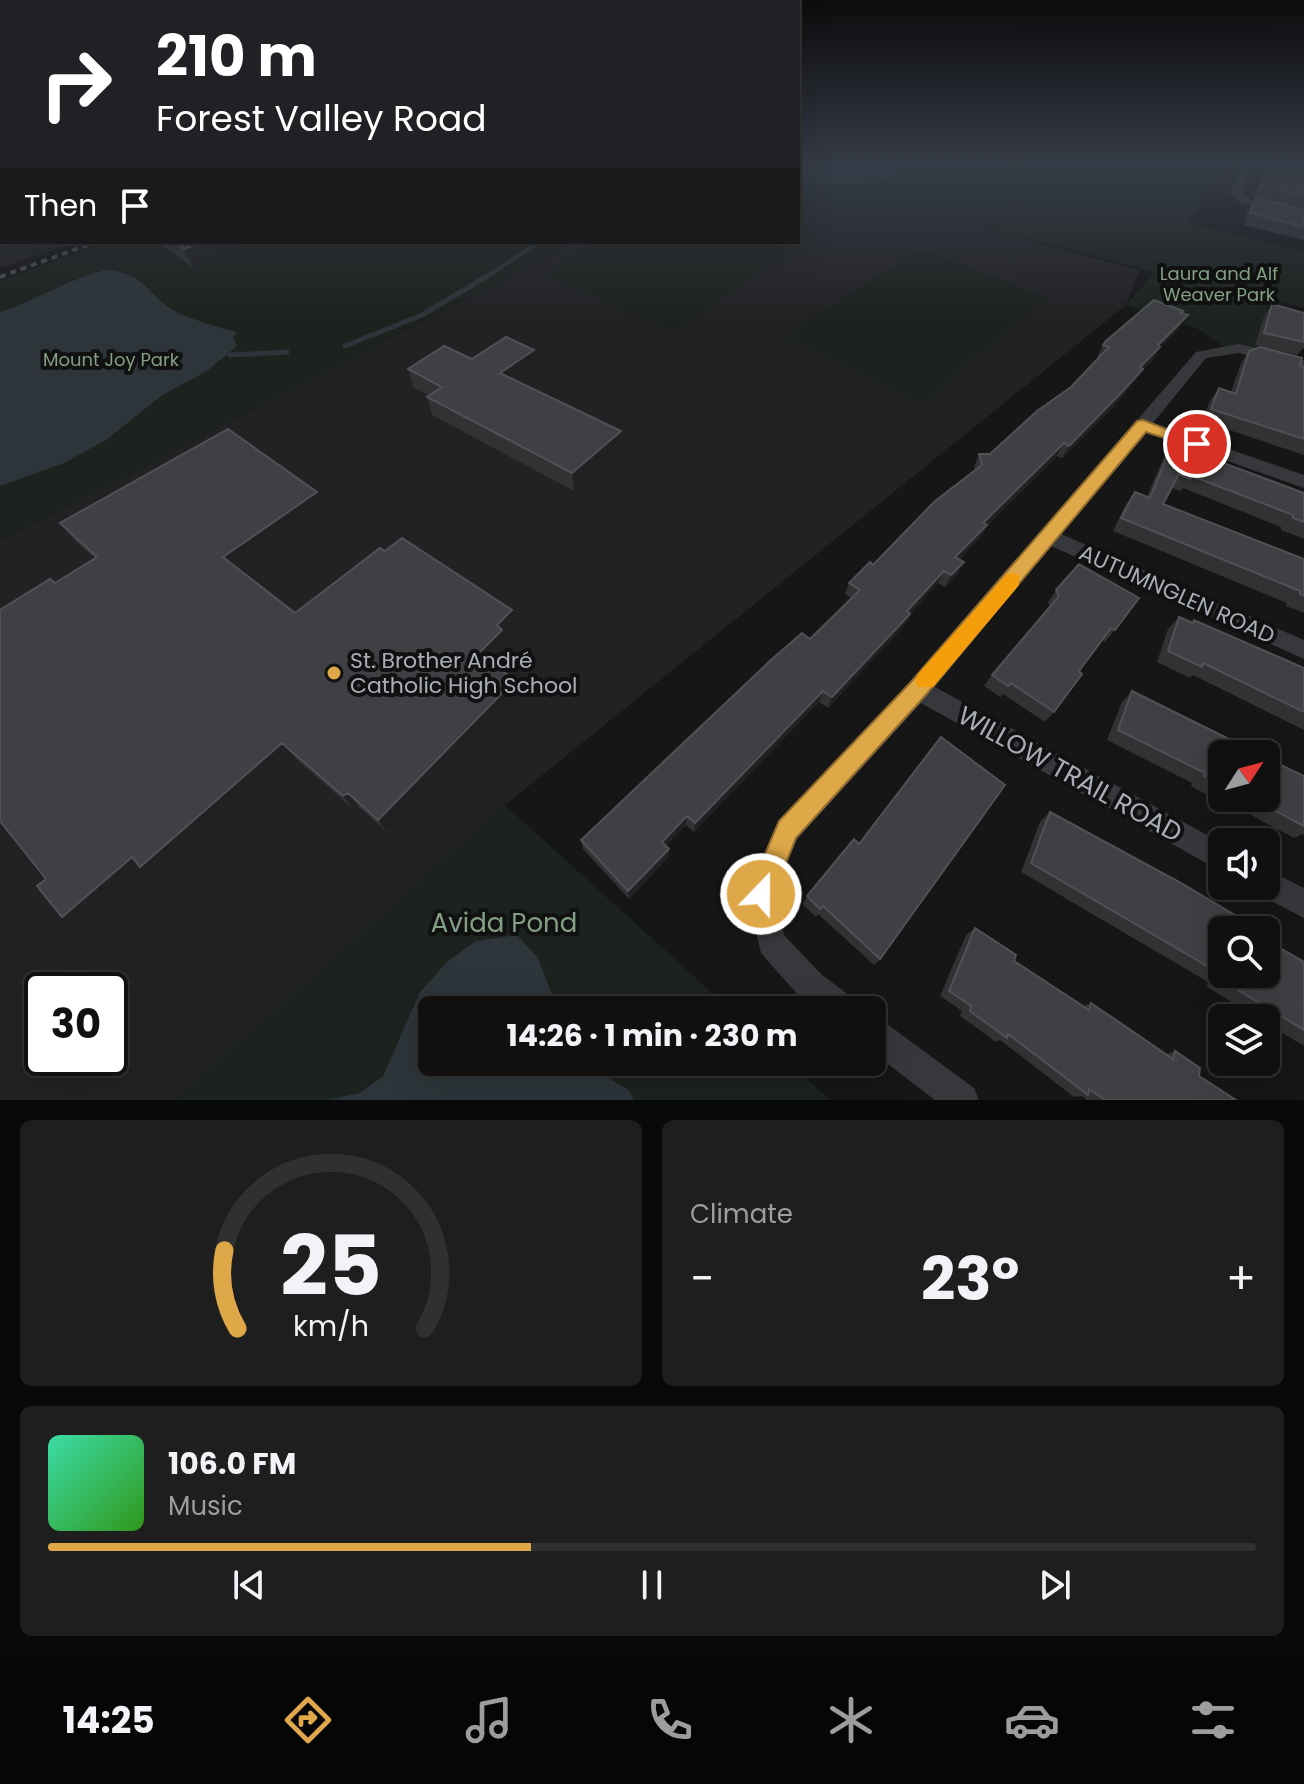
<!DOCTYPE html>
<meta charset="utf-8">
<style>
body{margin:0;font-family:Poppins,sans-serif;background:#1e1e1f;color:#f1f3f6;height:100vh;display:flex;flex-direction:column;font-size:30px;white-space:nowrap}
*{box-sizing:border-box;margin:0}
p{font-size:26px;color:#9c9d9f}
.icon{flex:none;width:44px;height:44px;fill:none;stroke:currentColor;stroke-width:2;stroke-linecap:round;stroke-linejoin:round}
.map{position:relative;height:1100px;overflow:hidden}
.panel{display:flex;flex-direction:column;gap:20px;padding:20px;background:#090909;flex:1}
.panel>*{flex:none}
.top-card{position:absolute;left:0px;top:0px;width:800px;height:244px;box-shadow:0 8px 32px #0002,0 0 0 2px #303031;background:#202124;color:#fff;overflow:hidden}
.needle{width:52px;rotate:54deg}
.buttons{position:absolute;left:1208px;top:740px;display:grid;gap:16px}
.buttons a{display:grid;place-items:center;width:72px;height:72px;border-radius:12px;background:#101011;box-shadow:0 8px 32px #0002,0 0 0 2px #303031;font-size:40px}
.speed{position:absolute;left:24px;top:972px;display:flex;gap:16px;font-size:40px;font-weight:700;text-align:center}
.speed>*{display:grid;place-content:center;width:104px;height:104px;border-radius:50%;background:#101011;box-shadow:0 8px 32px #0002,0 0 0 2px #303031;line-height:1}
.speed .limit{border:4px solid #111;border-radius:12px;background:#fff;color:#111}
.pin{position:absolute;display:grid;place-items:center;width:68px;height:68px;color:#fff;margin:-34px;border:4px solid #fff;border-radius:50%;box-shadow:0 2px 8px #0007}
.me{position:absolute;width:88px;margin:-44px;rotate:22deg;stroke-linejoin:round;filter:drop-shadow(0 0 6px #0008)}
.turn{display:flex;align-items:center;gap:28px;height:168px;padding:0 24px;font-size:36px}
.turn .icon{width:104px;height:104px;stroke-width:2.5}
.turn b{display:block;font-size:56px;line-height:68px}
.then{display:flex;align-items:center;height:76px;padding:0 24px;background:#0003;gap:16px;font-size:30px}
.big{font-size:60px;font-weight:700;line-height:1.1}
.panel .card{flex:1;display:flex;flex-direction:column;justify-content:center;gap:12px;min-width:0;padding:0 28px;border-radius:12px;background:#1e1e1f}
.panel .dial{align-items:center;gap:0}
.dial svg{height:208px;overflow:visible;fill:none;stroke:#303031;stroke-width:7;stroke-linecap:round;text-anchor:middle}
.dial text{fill:#f1f3f6;stroke:none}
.song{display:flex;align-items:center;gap:24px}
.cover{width:96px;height:96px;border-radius:12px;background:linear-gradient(135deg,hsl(160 70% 55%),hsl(110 70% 35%))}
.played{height:8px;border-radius:4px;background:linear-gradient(90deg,#dea748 40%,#303031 40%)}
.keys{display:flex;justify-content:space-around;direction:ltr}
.heat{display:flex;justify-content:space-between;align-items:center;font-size:44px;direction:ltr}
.panel .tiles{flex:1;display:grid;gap:20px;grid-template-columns:1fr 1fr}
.card:last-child{grid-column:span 2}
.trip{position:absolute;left:418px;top:996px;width:468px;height:80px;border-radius:12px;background:#101011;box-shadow:0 8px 32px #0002,0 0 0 2px #303031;font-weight:700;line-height:80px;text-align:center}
.dock{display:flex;height:128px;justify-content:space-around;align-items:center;background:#060607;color:#9c9d9f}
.dock .icon{width:56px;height:56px}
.dock .selected{color:#dea748}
.dock b{font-size:36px;color:#f1f3f6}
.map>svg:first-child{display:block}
</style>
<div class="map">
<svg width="1304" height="1100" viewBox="0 0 1304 1100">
<rect width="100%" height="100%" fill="#161617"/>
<path fill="#222224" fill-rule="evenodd" d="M0 165 2 242H76L0 268Z
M917 211 1139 270 1126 305 505 805 174 1100H0V541L575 242H798V215L841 230ZM42 990H110V1058H42Z"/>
<path fill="#1c221d" d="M798 165H1224L1188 223 1304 252V308L1269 299 1259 352 1224 347 1198 329 1126 305 1155 272 917 211 884 223 841 230 798 215Z
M798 224 820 232 672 332 544 273 601 242H798Z
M107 242H575L0 541V281Z
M921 249 1046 298 921 405 783 337Z
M505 805 731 1010H432V1062H788L830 1100H174Z"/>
<path fill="#2d353a" d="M798 165H900L891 180 858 184 798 182Z
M106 270C146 273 147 295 176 312 185 317 227 330 237 332L233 338 237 346 207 371 161 396 106 440 64 463 0 486V312C37 300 68 279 106 270Z
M517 935 538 958 558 1010H432V1062H581L629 1090 634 1100H326L360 1093 383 1076 420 992 448 961 476 941Z"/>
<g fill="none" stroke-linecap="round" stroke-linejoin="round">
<path stroke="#2d353a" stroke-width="4" d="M483 279 539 242"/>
<path stroke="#2d353a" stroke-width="5" d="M345 346 422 315 486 277
M230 355 287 352"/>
<path fill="#37383c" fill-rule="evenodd" d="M1242 165H1252L1242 192 1249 199 1304 212V220L1241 203 1230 193Z
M1239 344 1304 360V370L1239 353 1206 358 1153 423 1304 475V488L1146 432 1061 534 1304 640V659L1051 546 935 687 1222 843V872L921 703 797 839 775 894 784 935 821 974 854 999 859 1010H818L799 996 761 953 747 894 778 821 910 683 1196 352Z
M1266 869 1304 888V918L1256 893 1253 886H1266Z
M872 1016 883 1021 974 1088 979 1100H935L872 1052Z"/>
<path stroke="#4b4c51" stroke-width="4" stroke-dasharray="6 5" stroke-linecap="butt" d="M0 277 96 242"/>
</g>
<path fill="#323235" d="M1266 165H1304V209L1264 200 1304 210V240L1243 225 1249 208 1256 198 1254 197Z
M156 242H257L193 267Z
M1272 304 1304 313V348H1303L1297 355 1255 345 1264 316Z
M1182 313 1180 327 1160 347 1153 360 1142 370 1135 381 1113 407 1062 458 1057 456 987 526 981 537 959 559 958 574 945 587 938 583 910 614 905 625 828 708 819 702 694 832 686 825 666 846 669 857 629 899 583 849 581 840 810 639 851 598 845 594 849 583 873 565 975 470 974 467 979 454H990L1071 387 1098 358 1097 357 1103 345Z
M1249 351 1304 367V455L1202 421 1210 401 1219 388 1231 392 1241 363Z
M472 359 537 368 518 381 622 449 574 491 432 415 427 397 429 396 413 387 408 369Z
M1172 444 1304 493V539L1281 530V527L1183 488 1181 491 1172 488 1163 504 1304 559V613L1286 606 1287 603 1113 531 1126 504 1135 492 1147 496 1164 457Z
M326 511 241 571 295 613 517 628 504 640 506 647 491 663 519 697 388 833 359 807 354 810 295 758 160 879 149 872 86 928 62 917 46 879 55 583 95 558 76 542 60 523Z
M1056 590 1115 630 1105 642 1102 640 1079 671 1054 712 1045 722 1003 694 1000 697 984 686 992 675 1050 607 1048 602Z
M1179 617 1192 623 1194 620 1304 668V730L1193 675 1190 678 1157 662 1168 629Z
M1132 691 1222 754V798H1266L1304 776V835L1302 834 1294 838 1223 800 1220 802 1191 786 1192 783 1107 740 1122 702Z
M1050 812 1304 962V1046L1266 1023V1018H1258L1207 987 1208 982 1021 872 1040 822Z
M854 839 880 959 874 965 818 914 816 917 802 904 807 896Z
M975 928 1014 961 1083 1006 1091 1003 1166 1054 1175 1051 1199 1076 1236 1100H1087L1082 1096 1074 1097 1000 1040 996 1042 960 1016 962 1011 940 996 966 935Z"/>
<path fill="#212123" d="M2 224V242H14L0 247V225Z
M202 242H257L193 267 184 249Z
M1188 315 1180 327 1152 355 1160 347 1153 360 1142 370 1135 381 1113 407 1062 458 1069 446 1140 367 1158 345Z
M534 350 537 368 504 391 500 373Z
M621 431 622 449 574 491 572 473Z
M1064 443 1057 456 987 526 981 537 949 569 955 557 983 523Z
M317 492 326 511 235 575 223 557Z
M964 562 958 574 945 587 951 575Z
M944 571 938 583 902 623 907 611Z
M512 610 517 628 504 640 506 647 484 671 478 654 497 625Z
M910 614 905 625 828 708 832 697Z
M515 680 519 697 388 833 378 820Z
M823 691 819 702 694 832 695 823Z
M282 743 295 758 160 879 149 872 86 928 62 917 132 857Z
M348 793 359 807 354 810 343 796Z
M687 816 686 825 662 850V842Z
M669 849V857L629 899 628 891Z"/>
<path fill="#3f4043" stroke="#4f5155" stroke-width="2" d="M1268 165H1304V196L1260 186Z
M1256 197 1304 210V227L1250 213Z
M0 203H2V224L0 225Z
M173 242H202L184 249Z
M1154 300 1183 311 1181 313 1188 315 1158 345 1160 347 1140 367 1143 369 1120 394 1069 446 1064 443 983 523 987 525 955 557 964 562 951 575 944 571 907 611 910 614 832 697 823 691 695 823 687 816 662 842 669 849 628 891 581 840 772 659 802 633 810 639 860 590 849 583 870 562 873 565 935 501 982 465 979 454H990L1037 411 1071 387 1109 347 1103 345 1106 341Z
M1272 304 1304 313V342L1264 333Z
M506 337 534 350 500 373 621 431 572 473 427 397 442 387 408 369 444 346 472 359Z
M1260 347 1302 358 1300 366 1304 367V439L1211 409 1219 388 1236 394 1249 351Z
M228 429 317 492 223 557 295 613 380 548 385 551 402 538 512 610 497 625 502 630 478 654 515 680 378 820 348 793 343 796 282 743 140 867 132 857 62 917 37 886 46 879 0 821V610L50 579 55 583 97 557 60 523Z
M1172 444 1304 493V522L1293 518V515L1192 476 1190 479 1179 474 1163 504 1304 559V596L1300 594V591L1121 518 1135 492 1150 498Z
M1079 564 1139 598 1115 630 1111 628 1079 671 1082 674 1054 712 1011 683 1008 686 992 675 1059 596 1056 590Z
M1179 617 1193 623 1194 620 1304 668V712L1203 663 1202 667 1168 651Z
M1132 691 1259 754H1222V786L1204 776 1205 773 1118 730Z
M941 737 1005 785 880 959 823 906 820 909 807 896 854 839 859 844Z
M1266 758 1304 776V826L1251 798H1266Z
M1050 812 1183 884 1260 930H1222V974H1266V933L1281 942 1280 948 1304 962V1030L1223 981 1224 976 1031 863Z
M975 928 1016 955 1014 961 1089 1010 1091 1003 1173 1059 1175 1051 1200 1068 1199 1076 1236 1100H1105L1089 1089 1088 1095 1008 1034 1007 1038 970 1011 971 1006 949 991Z"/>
<linearGradient id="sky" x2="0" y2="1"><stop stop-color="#0c0c0d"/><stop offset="0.52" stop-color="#363c47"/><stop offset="1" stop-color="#363c47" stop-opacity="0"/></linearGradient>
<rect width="1304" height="319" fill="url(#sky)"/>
<path fill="#dea748" stroke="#906d2f" stroke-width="2" d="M1143 420 1205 444 1197 449 1146 432 925 696 796 838 770 903 761 907 752 903 748 894 779 821 910 683 1137 421Z"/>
<path fill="#f59e0b" d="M1012 573 1019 575V585L933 687H918L915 681 918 674 1006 575Z"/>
<circle fill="#dea748" stroke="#111112" stroke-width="3" cx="334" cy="673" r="8"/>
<g text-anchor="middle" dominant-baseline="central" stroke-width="8" stroke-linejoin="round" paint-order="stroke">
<g font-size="18" fill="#839f84" stroke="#111112">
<text x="1219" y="273">Laura and Alf<tspan x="1219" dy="21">Weaver Park</tspan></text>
<text x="111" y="359">Mount Joy Park</text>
</g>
<g font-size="22" fill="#a9aeb6" stroke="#111112">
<text transform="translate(1177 594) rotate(24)">AUTUMNGLEN ROAD</text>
</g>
<g font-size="22" fill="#a9aeb6" stroke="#111112" text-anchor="start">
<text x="350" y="660">St. Brother André<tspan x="350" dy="25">Catholic High School</tspan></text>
</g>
<g font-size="26" fill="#a9aeb6" stroke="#111112">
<text transform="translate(1070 774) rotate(29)">WILLOW TRAIL ROAD</text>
</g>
<g font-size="26" fill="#839f84" stroke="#111112">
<text x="504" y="923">Avida Pond</text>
</g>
</g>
</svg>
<div class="buttons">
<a><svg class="needle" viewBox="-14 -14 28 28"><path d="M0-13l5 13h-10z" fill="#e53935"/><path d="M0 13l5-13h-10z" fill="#9c9d9f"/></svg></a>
<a><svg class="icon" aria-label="sound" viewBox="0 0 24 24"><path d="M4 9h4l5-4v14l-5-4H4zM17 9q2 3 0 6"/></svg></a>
<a><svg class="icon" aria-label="search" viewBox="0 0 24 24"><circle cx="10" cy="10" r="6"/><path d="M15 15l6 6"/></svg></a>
<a><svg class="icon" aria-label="layers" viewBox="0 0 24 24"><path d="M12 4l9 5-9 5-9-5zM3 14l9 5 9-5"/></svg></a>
</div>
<div class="speed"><div class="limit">30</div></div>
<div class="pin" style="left:1197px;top:444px;background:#d93025"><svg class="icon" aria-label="arrive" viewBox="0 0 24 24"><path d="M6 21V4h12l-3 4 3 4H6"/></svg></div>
<svg class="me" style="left:761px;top:894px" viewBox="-20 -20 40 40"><circle r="17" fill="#dea748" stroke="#fff" stroke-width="3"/><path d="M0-11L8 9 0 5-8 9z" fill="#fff"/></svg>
<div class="trip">14:26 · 1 min · 230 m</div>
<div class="top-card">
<div class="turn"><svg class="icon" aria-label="right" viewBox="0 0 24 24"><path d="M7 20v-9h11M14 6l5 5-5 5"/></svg><div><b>210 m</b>Forest Valley Road</div></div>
<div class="then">Then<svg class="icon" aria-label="arrive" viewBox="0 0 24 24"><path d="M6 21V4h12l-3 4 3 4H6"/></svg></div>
</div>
</div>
<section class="panel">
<div class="tiles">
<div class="card dial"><svg viewBox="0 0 100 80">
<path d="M14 69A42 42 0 1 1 86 69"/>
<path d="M14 69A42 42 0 0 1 9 39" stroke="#dea748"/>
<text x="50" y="56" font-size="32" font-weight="700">25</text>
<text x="50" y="72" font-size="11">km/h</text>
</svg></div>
<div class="card"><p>Climate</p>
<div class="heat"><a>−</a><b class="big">23°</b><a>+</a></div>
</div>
<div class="card">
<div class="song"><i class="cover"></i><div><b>106.0 FM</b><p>Music</p></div></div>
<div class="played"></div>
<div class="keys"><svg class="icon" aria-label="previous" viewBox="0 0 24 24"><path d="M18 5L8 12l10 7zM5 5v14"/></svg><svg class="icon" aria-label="pause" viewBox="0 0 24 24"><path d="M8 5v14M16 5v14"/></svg><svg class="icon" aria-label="next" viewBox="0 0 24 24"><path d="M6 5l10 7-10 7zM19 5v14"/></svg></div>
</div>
</div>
</section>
<nav class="dock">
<b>14:25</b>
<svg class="icon selected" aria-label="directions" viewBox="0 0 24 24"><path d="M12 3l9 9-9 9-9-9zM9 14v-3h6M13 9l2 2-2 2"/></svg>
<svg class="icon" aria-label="music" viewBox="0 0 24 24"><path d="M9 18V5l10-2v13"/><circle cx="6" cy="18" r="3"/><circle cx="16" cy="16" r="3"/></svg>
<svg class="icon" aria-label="phone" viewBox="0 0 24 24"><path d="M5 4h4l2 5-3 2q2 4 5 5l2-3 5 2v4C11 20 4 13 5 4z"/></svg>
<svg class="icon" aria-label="climate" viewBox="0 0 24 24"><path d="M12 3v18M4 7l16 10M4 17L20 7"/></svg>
<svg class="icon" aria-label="car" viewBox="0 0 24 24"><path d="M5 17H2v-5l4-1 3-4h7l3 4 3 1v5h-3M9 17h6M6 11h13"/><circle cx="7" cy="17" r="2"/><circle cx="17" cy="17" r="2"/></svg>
<svg class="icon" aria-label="filters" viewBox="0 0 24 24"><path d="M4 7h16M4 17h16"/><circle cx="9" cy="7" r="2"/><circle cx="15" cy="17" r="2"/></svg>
</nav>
